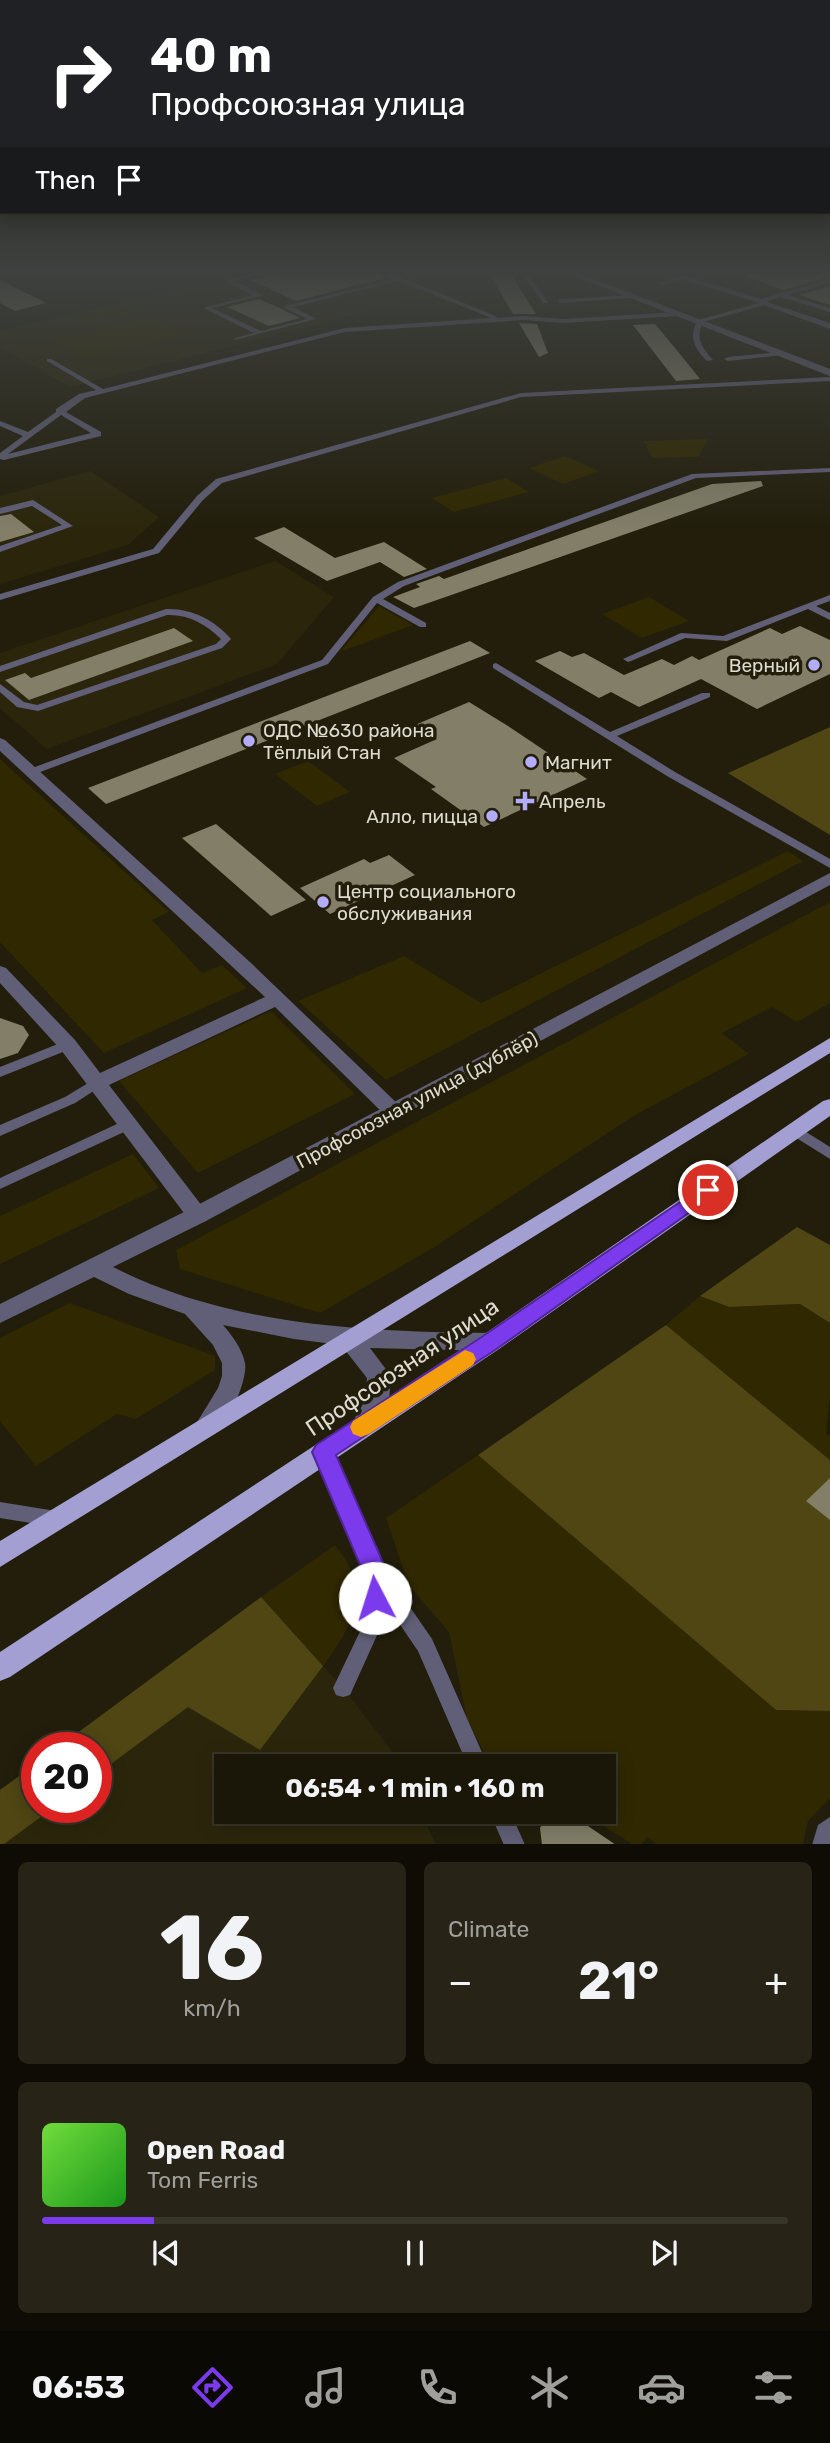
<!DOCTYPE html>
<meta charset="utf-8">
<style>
body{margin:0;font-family:Rubik,sans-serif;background:#272316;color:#f1f3f6;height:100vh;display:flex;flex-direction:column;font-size:26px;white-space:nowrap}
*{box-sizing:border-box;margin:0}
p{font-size:23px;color:#9f9f9c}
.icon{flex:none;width:38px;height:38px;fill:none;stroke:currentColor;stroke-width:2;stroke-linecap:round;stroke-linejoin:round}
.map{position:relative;height:1844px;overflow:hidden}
.panel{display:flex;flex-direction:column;gap:18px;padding:18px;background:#0e0c04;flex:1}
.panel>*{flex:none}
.hud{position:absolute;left:0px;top:0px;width:831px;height:214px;box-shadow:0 4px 18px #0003,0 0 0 2px #383529;background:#202124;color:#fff;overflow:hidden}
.speed{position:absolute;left:21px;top:1732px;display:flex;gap:14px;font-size:35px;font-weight:700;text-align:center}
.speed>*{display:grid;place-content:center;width:91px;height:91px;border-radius:50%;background:#1a1608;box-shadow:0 4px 18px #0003,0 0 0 2px #383529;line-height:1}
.speed .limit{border:10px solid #d22;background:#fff;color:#111}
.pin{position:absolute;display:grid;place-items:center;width:60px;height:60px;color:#fff;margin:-30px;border:4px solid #fff;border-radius:50%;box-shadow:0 2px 7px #0007}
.me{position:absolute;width:77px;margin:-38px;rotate:355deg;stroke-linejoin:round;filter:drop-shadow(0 0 5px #0008)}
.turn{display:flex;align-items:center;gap:24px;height:147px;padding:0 35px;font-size:32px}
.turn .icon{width:91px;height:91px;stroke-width:2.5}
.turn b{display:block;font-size:49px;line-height:60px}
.then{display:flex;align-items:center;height:66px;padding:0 35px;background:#0003;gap:14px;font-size:26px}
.big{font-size:52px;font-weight:700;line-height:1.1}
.panel .card{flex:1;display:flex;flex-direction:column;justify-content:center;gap:10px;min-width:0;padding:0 24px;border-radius:10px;background:#272316}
.panel .dial{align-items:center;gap:0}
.dial b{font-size:91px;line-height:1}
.song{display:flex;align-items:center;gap:21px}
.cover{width:84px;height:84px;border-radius:10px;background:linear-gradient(135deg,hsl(100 70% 55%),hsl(120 70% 35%))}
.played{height:7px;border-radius:4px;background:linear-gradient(90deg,#7c3aed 15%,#383529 15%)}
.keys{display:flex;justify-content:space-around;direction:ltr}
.heat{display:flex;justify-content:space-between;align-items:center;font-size:38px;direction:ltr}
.panel .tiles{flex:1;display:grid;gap:18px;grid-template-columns:1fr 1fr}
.card:last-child{grid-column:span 2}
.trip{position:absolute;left:214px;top:1754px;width:402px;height:70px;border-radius:0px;background:#1a1608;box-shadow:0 4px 18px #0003,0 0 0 2px #383529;font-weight:700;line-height:70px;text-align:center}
.tabs{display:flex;height:112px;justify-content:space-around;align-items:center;background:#0a0903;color:#9f9f9c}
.tabs .icon{width:49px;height:49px}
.tabs .selected{color:#7c3aed}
.tabs b{font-size:32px;color:#f1f3f6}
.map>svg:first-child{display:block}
</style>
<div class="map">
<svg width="830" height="1845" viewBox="0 0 830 1845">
<rect width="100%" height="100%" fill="#221e0b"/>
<path fill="#2b260b" d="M249 273H400L448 292 70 387 0 347V331Z
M804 273H830V318L746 289Z
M90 471 159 517 128 545 0 584V496Z
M275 561 334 597 277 664 47 749 0 708V653Z
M283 1621 343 1688 389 1747 398 1766H226V1811H420L436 1844 0 1845 37 1808H96V1760Z"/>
<path fill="#302800" d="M122 305 141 312 93 324 76 317Z
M151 316 187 334 87 359 52 339Z
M708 439 698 457 652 458 644 441Z
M565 456 599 471 563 484 529 468Z
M506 478 529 492 454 512 432 498Z
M649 597 689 621 642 638 602 614Z
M379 606 413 625 340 652Z
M0 759 169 912 152 920 202 973 222 965 247 988 104 1053 0 942Z
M308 761 350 792 317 806 275 774Z
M788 851 803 861 386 1080 298 1001 404 956 481 1003Z
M830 902V1003L797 1022 772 1007 722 1033 749 1054 635 1115 433 1248 320 1313 180 1269 176 1250Z
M271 1011 355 1094 198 1173 119 1081Z
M133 1154 159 1188 0 1264V1216Z
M700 1296 729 1307 800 1304 830 1323V1392L826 1434 830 1436V1460L666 1325Z
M70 1303 215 1356V1370L136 1419 117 1414 36 1466 0 1421V1338Z
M478 1455 776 1710 830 1711V1798L808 1821 803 1844 658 1845 647 1837 642 1844H632L580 1811H604V1766H491L467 1719 449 1632 409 1586 386 1518Z
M335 1545C340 1552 347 1560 350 1568 365 1607 345 1636 323 1666L261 1597Z"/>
<path fill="#4f4613" d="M830 727V835L728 773Z
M797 1227 830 1245V1323L800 1304 729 1307 700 1296Z
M666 1325 830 1460V1711L776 1710 478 1455Z
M261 1597 323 1666 260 1750 188 1707 96 1775V1748H57Z
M37 1763V1808H53L4 1844H0V1790Z"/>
<path fill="#827e68" d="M281 273H379L385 278 296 301 251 280Z
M489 273H510L536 314H513Z
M746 273H830V277L784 290 745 276Z
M0 280 46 303 15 311 0 303Z
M830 286V305L799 295Z
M259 299 284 310 300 318 269 326 227 307Z
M519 323 537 324 548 353 539 357Z
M655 324 684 359 700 379 676 381 633 325Z
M761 481 763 486 414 608 393 597 420 587 416 584 439 576 444 579 712 484Z
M11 514 34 532 0 542V516Z
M284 527 335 558 384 542 427 569 404 577 380 562 327 581 254 538Z
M800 626 830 640V674L757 709 701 679 639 707 611 692 599 698 535 661 560 651 572 657 584 653 624 675 662 659 674 665 692 656 699 660 770 628 782 634Z
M174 628 193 641 29 700 5 680 25 673 31 678Z
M470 641 490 653 106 804 88 788Z
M469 702 508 726 587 779 484 827 431 789 436 787 394 758 437 739 415 725Z
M216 824 306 900 271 916 182 838Z
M389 855 415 875 330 914 300 888 364 859 370 863Z
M0 1018 23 1026 29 1035 18 1053 0 1059Z
M830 1478V1520L806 1501Z
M559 1814 585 1824 616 1845H542L540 1828 544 1821 551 1816Z"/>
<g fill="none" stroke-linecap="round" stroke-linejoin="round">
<path fill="#605f77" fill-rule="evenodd" d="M253 273H264L234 281 261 294V296L212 308 261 331 307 319 285 308V306L393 279 381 273H390L402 278 496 316 497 318 523 316 564 319 678 312 681 314 678 316 564 323 523 320 345 332 85 398 66 412 101 432V436L4 460 0 459V453L23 436 0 426V421L28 432 56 412V409L79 394 96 390 47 361V359H51L103 389 345 328 491 318 399 281 293 307 316 319 235 340V338L254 333 203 308 253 295 225 281ZM61 415 91 433 8 454Z
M521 273H527L548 302 547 303H543Z
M683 275 761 299 830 279V283L788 295 830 308V312L781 297 768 301 769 304 703 322C695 338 702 348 713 360L707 361C694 348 688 336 698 320L759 303 683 279 662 285 659 283Z
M633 295 634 296 631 298 561 303 558 301 561 299Z
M781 352 783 353V355L728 361 724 359 728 357Z
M830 377V381L521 397 222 483 203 500 159 553 0 600V594L153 549 197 496 216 479 521 393Z
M830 468V472L696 478 404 586 383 599 426 623V627H420L377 603 328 664 35 774 31 775 26 772 27 770 322 660 373 597 398 582 692 474Z
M33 500 73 526 0 552V546L62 525 32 506 0 514V508Z
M830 595V601L816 606 830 613V620L808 609 727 641 685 638 631 661 628 662 623 659 681 633 723 636Z
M166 609C191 608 215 620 231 639L222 648 38 711 17 707 0 692V684L24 702 37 705 216 644 221 639C206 624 188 614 167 615L0 672V666Z
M496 663 610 732 702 693H710V697L617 736 675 772 830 859V868L667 776 493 668V664Z
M68 1040 73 1042 75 1045 73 1048 0 1077V1067Z
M98 1077 103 1079 105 1082 103 1085 75 1103 0 1136V1125L65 1097Z
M130 1118 135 1119 137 1123 135 1127 0 1189V1178Z
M795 1125 830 1147V1159L790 1134 788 1130 790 1126Z
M323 1445 329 1447 383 1568 432 1639 488 1766H468L418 1651 384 1601 383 1622 350 1695 343 1697 336 1695 333 1688 365 1621 367 1574 314 1452 317 1447Z
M0 1502 56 1511 62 1513 65 1519 62 1525 56 1527 0 1518Z
M489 1811H510L525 1845H504Z
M830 1817V1845H812L818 1825Z"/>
<path fill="#605f77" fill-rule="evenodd" d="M566 273H578L830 369V376Z
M764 301 830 323V329L764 305Z
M0 738 5 740 251 963 401 1107 404 1112 401 1117H387L275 1007 109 1085 209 1215 206 1221 198 1223 190 1221 61 1050 0 983V966L6 968 75 1040 100 1073 265 997 0 751Z"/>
<path fill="#605f77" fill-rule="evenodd" d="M830 873V885L206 1221 113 1267C229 1326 364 1332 491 1333L499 1335 503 1342 499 1349 491 1351 370 1348 391 1376 389 1401 372 1432 363 1435 354 1432 351 1425 365 1400 367 1378 341 1345 294 1339 223 1325C232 1335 242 1349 245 1363 248 1379 229 1423 215 1432 210 1435 205 1433 199 1431L196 1424 218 1388 222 1376V1363L213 1345 185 1314 129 1294 94 1277 0 1323V1304L190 1209Z"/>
<path fill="#a39fd2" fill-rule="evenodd" d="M830 1038V1053L0 1567V1541Z
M830 1099V1116L499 1349 10 1677 0 1681V1652L483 1335 823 1101Z"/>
</g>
<linearGradient id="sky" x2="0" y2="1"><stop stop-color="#131006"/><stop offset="0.51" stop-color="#3e413f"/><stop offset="1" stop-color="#3e413f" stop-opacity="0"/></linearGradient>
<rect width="830" height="531" fill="url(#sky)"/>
<path fill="#7c3aed" stroke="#51269a" stroke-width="2" d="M708 1183 714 1185 717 1190 714 1195 498 1348 336 1455 388 1574 387 1598 384 1606 375 1609 367 1606 363 1598 364 1574 312 1452 316 1445 483 1336Z"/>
<path fill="#f59e0b" d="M465 1350 473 1353 476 1359 473 1365 369 1434 361 1437 353 1434 350 1427 353 1421Z"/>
<g fill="#b3acf9" stroke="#221e0b" stroke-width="2.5">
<circle cx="814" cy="665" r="7"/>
<circle cx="249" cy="741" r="7"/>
<circle cx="531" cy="762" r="7"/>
<path d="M521.5 790.5h7v7h7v7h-7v7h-7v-7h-7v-7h7z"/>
<circle cx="492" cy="816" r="7"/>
<circle cx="323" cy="902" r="7"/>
</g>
<g text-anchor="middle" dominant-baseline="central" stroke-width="7" stroke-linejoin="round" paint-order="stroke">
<g font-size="19" fill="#dedcd0" stroke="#221e0b" text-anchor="start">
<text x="800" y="665" text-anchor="end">Верный</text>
<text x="263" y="730">ОДС №630 района<tspan x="263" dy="22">Тёплый Стан</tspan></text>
<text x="545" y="762">Магнит</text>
<text x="539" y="801">Апрель</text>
<text x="478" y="816" text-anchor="end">Алло, пицца</text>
<text x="337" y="891">Центр социального<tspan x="337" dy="22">обслуживания</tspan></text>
</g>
<g font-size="19" fill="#dedcd0" stroke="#221e0b">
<text transform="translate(417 1100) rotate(-28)">Профсоюзная улица (дублёр)</text>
</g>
<g font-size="23" fill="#dedcd0" stroke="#221e0b">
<text transform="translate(402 1367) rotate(-34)">Профсоюзная улица</text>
</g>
</g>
</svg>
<div class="speed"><div class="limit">20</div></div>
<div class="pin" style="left:708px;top:1190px;background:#d93025"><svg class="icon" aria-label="arrive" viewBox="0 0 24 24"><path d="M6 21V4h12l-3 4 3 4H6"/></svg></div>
<svg class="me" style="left:375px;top:1598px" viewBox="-20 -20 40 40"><circle r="19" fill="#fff"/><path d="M0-13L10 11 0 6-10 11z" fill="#7c3aed"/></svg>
<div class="trip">06:54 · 1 min · 160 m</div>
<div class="hud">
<div class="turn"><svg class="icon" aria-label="right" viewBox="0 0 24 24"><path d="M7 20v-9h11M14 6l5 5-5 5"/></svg><div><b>40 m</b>Профсоюзная улица</div></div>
<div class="then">Then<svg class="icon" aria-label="arrive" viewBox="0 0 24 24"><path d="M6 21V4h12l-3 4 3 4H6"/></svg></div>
</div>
</div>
<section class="panel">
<div class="tiles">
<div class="card dial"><b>16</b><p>km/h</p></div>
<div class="card"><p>Climate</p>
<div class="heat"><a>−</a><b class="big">21°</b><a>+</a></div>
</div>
<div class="card">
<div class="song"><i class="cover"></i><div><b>Open Road</b><p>Tom Ferris</p></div></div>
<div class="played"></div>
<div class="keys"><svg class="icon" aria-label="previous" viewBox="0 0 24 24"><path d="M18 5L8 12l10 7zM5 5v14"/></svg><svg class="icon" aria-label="pause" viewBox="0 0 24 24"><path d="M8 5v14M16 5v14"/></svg><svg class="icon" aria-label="next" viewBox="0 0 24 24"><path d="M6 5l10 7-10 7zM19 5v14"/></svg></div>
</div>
</div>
</section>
<nav class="tabs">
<b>06:53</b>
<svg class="icon selected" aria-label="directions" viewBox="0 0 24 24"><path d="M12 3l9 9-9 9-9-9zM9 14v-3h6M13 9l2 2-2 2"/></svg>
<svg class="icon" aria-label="music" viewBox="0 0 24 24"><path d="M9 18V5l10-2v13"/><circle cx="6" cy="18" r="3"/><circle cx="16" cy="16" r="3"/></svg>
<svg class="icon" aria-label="phone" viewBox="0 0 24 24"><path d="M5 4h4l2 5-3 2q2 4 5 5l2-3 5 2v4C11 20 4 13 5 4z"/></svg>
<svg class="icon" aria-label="climate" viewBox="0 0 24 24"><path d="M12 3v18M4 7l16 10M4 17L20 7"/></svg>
<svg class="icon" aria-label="car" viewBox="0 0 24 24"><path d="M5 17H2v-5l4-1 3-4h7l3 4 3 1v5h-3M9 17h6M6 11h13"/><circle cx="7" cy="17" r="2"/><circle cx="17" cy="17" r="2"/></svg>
<svg class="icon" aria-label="filters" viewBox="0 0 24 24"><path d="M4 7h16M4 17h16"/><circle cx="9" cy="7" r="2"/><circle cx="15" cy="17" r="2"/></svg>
</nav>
